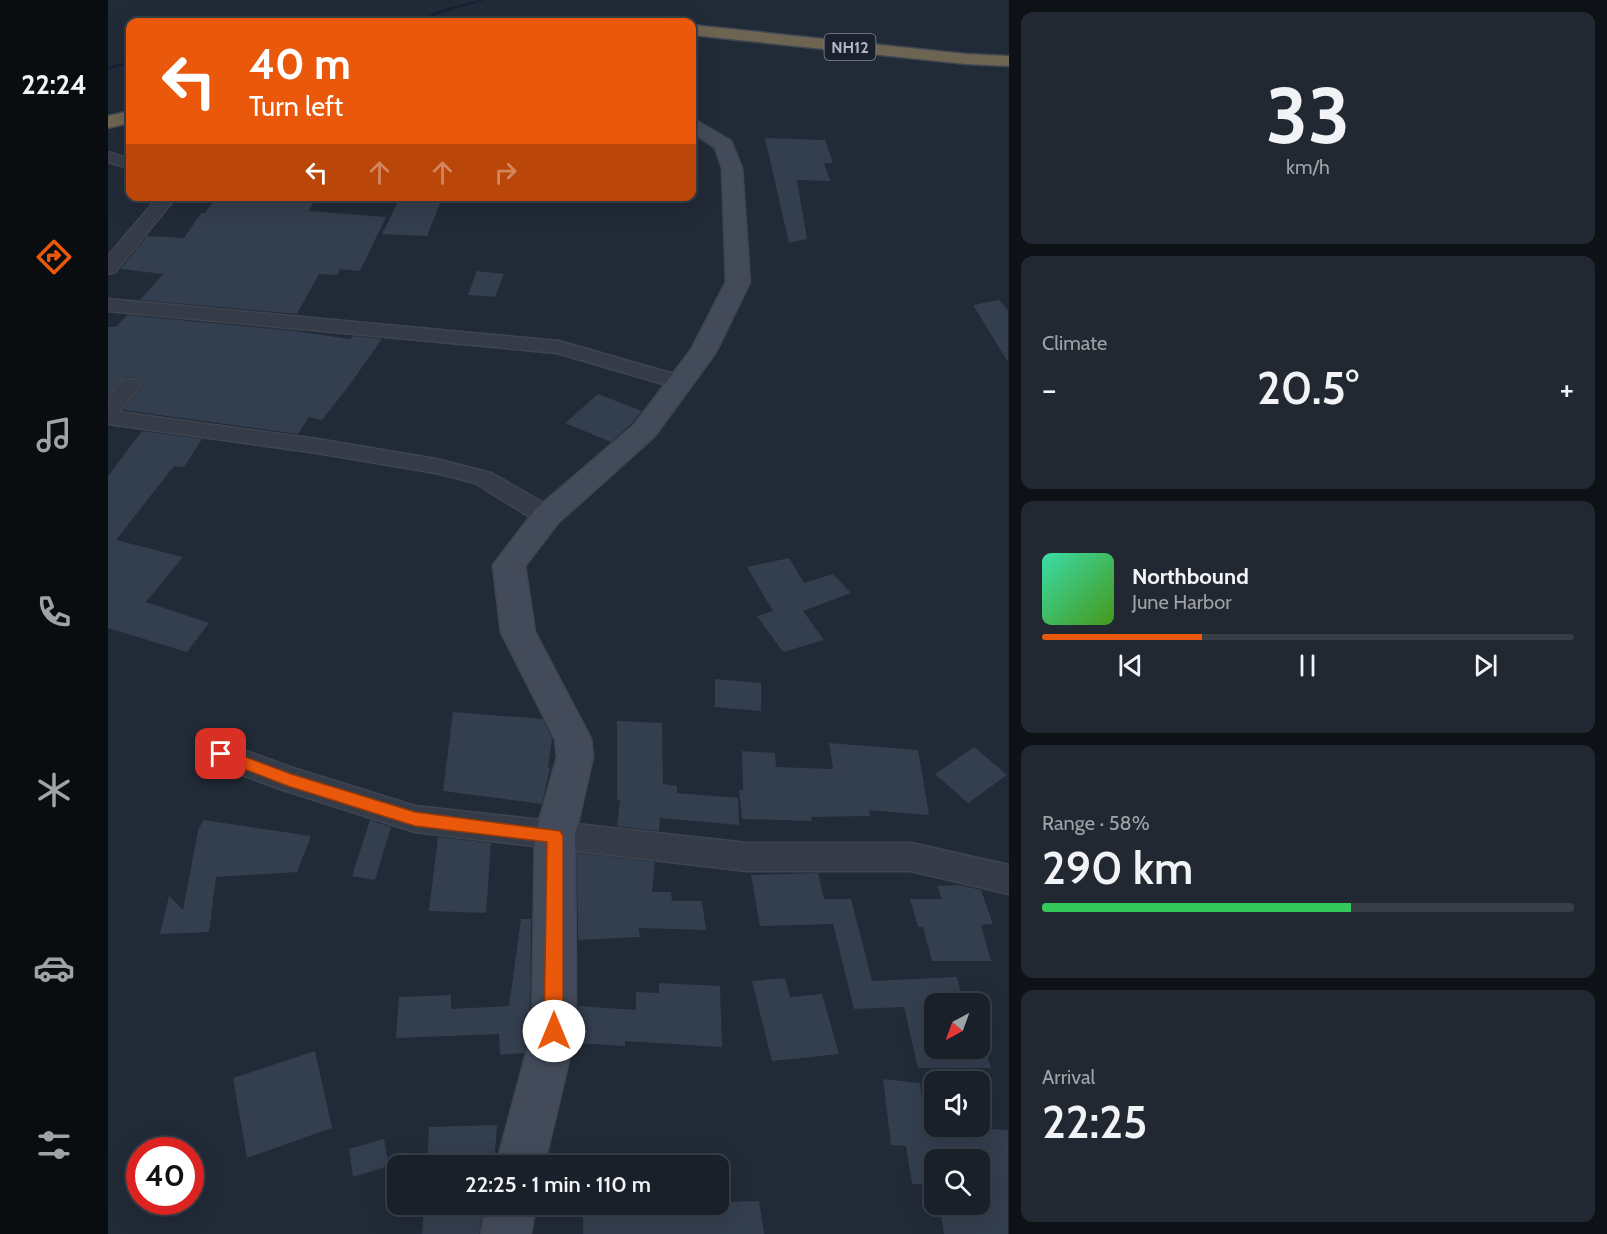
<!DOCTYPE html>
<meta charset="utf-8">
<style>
body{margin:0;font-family:Cabin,sans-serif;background:#222831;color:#f1f3f6;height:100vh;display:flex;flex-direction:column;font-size:22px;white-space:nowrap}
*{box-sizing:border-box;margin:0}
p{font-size:20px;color:#9fa3a8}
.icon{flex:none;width:33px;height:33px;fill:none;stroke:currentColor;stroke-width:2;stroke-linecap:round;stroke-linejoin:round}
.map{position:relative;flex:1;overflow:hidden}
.sheet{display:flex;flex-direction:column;gap:12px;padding:12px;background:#0e1217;width:598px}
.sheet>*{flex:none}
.top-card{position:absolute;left:18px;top:18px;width:570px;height:183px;border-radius:12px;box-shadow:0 6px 24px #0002,0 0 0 2px #373e46;background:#ea580c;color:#fff;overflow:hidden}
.needle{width:39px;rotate:221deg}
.buttons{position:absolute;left:816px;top:993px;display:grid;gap:12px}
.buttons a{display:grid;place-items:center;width:66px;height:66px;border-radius:12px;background:#192029;box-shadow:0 6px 24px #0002,0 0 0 2px #373e46;font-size:30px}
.speed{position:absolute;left:18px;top:1137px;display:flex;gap:12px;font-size:30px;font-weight:700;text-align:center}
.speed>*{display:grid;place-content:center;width:78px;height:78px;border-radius:50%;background:#192029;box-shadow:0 6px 24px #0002,0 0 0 2px #373e46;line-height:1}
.speed .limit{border:9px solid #d22;background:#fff;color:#111}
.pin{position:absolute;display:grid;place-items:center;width:51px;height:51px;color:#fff;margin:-26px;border-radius:12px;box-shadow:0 3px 9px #0006}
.me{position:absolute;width:66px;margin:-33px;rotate:0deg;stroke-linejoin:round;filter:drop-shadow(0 0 4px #0008)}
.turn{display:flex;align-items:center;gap:21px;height:126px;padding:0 24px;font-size:27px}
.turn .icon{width:78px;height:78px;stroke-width:2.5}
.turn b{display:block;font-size:42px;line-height:51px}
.lanes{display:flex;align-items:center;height:57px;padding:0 24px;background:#0003;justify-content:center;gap:30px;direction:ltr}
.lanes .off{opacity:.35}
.big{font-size:45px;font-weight:600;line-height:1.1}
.sheet .widget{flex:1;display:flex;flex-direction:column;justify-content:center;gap:9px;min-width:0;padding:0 21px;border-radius:12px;background:#222831}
.sheet .dial{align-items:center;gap:0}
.dial b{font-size:78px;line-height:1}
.song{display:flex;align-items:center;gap:18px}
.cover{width:72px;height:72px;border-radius:9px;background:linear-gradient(135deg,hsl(160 70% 55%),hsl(100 70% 35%))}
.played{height:6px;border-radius:3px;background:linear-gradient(90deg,#ea580c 30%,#373e46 30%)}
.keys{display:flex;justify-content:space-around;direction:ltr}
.heat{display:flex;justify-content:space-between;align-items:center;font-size:33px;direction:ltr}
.charge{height:9px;border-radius:4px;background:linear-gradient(90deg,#34c759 58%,#373e46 0)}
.trip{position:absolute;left:279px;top:1155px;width:342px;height:60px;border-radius:12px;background:#192029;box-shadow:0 6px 24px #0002,0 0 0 2px #373e46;font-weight:600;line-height:60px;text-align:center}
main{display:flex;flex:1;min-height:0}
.tabs{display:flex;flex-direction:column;width:108px;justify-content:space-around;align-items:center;background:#0a0d10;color:#9fa3a8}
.tabs .icon{width:42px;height:42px}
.tabs .on{color:#ea580c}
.tabs b{font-size:27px;color:#f1f3f6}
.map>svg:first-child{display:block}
</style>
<main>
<nav class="tabs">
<b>22:24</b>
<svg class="icon on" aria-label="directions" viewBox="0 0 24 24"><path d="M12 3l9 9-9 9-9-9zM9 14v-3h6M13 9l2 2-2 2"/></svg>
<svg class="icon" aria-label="music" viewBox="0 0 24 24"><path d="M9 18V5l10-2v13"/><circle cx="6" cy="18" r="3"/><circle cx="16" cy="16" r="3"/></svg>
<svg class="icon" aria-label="phone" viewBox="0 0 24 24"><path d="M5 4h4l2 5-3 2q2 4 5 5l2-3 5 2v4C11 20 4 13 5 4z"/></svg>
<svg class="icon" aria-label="climate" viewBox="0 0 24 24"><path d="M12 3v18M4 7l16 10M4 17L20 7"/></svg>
<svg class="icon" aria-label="car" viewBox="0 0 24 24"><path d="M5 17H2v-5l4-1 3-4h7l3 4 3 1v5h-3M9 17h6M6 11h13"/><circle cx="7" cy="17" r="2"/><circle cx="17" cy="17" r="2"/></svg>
<svg class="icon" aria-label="filters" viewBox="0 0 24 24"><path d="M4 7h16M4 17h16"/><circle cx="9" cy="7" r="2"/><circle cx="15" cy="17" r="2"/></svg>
</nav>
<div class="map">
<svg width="901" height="1234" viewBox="0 0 901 1234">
<rect width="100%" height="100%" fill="#212a37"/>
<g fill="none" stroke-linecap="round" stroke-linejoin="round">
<path fill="#152134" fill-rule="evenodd" d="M371 0H378L336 12 313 22H309L332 10Z
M22 61V63L0 69V67Z"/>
</g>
<path fill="#333e4e" d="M657 138 717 140 725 163H716L722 181 689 180 699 239 681 243Z
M109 196H210L200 211 278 217 252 271 232 269 229 275 211 274 189 314 32 300 55 274 12 269 15 266 39 236 76 238 93 213H97Z
M293 196H335L319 236 274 234Z
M369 271 396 274 387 297 360 295Z
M891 300 900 310V362L865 305Z
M19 315 187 331 242 339 245 336 274 339 243 383 214 420 201 417 190 434 15 410 34 385 29 378 20 377 7 384 0 398V327H8Z
M490 394 534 411 524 423 503 442 457 423Z
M34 431 94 439 76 467 66 466 8 540 75 557 38 602 101 623 79 652 0 628V476Z
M681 558 696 583 725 574 743 593 695 611 716 640 675 652 649 616 665 611 639 567Z
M607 679 653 683V711L607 707Z
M345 712 435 719 444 738 440 768H442L434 804 335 791Z
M509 721 554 723 555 784 569 786V793L630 798 631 825 552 818 551 831 509 826 512 800 509 799Z
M721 743 810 750 821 815 761 810 762 816 703 817 704 821 634 819 631 790H635L634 751 667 753 668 767 725 769Z
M866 747 899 775 860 803 827 774Z
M95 820 203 836 189 872 108 877 101 932 52 934 61 896 75 910 90 831Z
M262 820 283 827 267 880 244 876Z
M330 837 383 843 378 913 321 911Z
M469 853 547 862 544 892H563L564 901H594L598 930 531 928 532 937 470 940Z
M710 873 716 899H743L764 981 849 977 855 1004H826V1048H872V1045H876L883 1068H810L796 1007 746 1009 725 924 652 926 643 875Z
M852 885 873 890 885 924 873 925 883 961H824L815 927H810L802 899H834L829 886Z
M413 919H423L422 1031 416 1053 392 1055 391 1034 288 1038 291 997 343 995V1009L401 1006Z
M677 978 682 997 714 994 731 1054 664 1061 644 981Z
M551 983 612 986 614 1047 517 1041V1046L468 1043 470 1006 528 1010V992L551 993Z
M207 1051 224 1128 139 1158 125 1078Z
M775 1079 812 1083 818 1125 900 1130V1234H836L831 1204H872V1160H826V1185L804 1184 798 1146 783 1145Z
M389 1125 386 1166H319L321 1127Z
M276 1139 281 1166 245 1177 241 1149Z
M651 1201 656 1234H475V1213L555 1210 554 1204Z
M316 1204H376L371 1234H314Z"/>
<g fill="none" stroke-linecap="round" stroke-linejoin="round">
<g stroke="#3e4551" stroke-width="3">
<path id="street" d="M0 152 22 159V169L0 162Z
M51 196H69L7 272 0 274V256Z
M0 299 451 341 580 378 583 383 580 388 572 389 449 353 0 311Z
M21 379 29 380 32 385 11 412 209 439 328 459 383 473 448 510 451 516 448 522 439 524 430 522 367 483 328 473 209 453 0 424C0 405 0 384 21 379Z
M113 742 185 768 307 806 639 843H803L901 865V894L803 871H639L307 832 169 788 102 763 98 754 102 745Z"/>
</g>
<g stroke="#3e4551" stroke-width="3">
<path id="secondary" d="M584 118 623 141 634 168 642 282 608 352 546 437 450 523 417 566 427 632 483 739 485 757 467 836 468 1031 436 1166H388L424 1031 427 836 449 757 447 739 393 632 385 565 428 509 526 425 583 350 618 282 614 168 607 148 584 132Z
M378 1204H428L423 1234H373Z"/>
</g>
<g stroke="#3f4753" stroke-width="3">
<path id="highway" d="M584 25 858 54 901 56V66L858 64 584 35Z
M22 111V123L0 128V116Z"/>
</g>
<use href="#street" fill="#353c48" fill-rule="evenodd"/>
<use href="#secondary" fill="#434b5b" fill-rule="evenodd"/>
<use href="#highway" fill="#6e6452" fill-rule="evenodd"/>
</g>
<path fill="#ea580c" stroke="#983908" stroke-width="1.5" d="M113 748 183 774 307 812 452 831 455 836V1031L452 1037 446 1040 439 1037 436 1031 439 842 307 826 180 786 108 758 105 754 108 750Z"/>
<g text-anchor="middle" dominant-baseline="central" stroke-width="6" stroke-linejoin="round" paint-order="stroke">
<rect fill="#1a212d" stroke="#828a97" stroke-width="1.5" x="716.5" y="34" width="51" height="26" rx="4.5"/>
<g font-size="16" font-weight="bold" fill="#afb7c4">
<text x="742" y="47">NH12</text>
</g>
</g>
</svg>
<div class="buttons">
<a><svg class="needle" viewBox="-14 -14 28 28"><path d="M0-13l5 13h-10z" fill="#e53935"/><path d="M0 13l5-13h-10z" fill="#9fa3a8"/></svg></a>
<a><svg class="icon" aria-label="sound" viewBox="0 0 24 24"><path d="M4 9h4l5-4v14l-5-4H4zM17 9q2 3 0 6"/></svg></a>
<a><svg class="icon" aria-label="search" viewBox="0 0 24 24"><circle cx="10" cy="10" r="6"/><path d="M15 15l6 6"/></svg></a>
</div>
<div class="speed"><div class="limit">40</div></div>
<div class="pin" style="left:113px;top:754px;background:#d93025"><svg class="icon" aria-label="arrive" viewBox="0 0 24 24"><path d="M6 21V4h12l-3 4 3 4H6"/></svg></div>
<svg class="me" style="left:446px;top:1031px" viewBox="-20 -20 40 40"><circle r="19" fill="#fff"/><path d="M0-13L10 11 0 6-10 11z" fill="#ea580c"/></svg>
<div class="trip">22:25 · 1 min · 110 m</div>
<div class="top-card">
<div class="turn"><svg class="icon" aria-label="left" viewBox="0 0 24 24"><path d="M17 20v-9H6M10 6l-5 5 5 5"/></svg><div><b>40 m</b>Turn left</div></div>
<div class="lanes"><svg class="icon" aria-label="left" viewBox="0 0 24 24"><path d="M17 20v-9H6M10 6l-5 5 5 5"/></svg><svg class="icon off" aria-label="ahead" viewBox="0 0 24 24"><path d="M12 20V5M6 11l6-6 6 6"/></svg><svg class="icon off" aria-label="ahead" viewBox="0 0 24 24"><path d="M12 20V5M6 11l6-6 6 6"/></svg><svg class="icon off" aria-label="right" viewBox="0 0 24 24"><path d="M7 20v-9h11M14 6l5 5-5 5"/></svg></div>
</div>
</div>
<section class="sheet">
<div class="widget dial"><b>33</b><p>km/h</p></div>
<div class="widget"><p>Climate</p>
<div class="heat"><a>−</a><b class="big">20.5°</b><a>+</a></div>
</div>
<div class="widget">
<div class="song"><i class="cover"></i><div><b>Northbound</b><p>June Harbor</p></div></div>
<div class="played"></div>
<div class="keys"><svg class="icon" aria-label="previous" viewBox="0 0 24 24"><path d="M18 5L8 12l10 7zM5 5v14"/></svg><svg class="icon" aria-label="pause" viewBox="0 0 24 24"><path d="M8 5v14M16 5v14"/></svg><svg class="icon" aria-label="next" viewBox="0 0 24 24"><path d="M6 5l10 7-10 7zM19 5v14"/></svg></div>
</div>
<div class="widget"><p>Range · 58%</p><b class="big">290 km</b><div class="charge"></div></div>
<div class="widget"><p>Arrival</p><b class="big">22:25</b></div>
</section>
</main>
